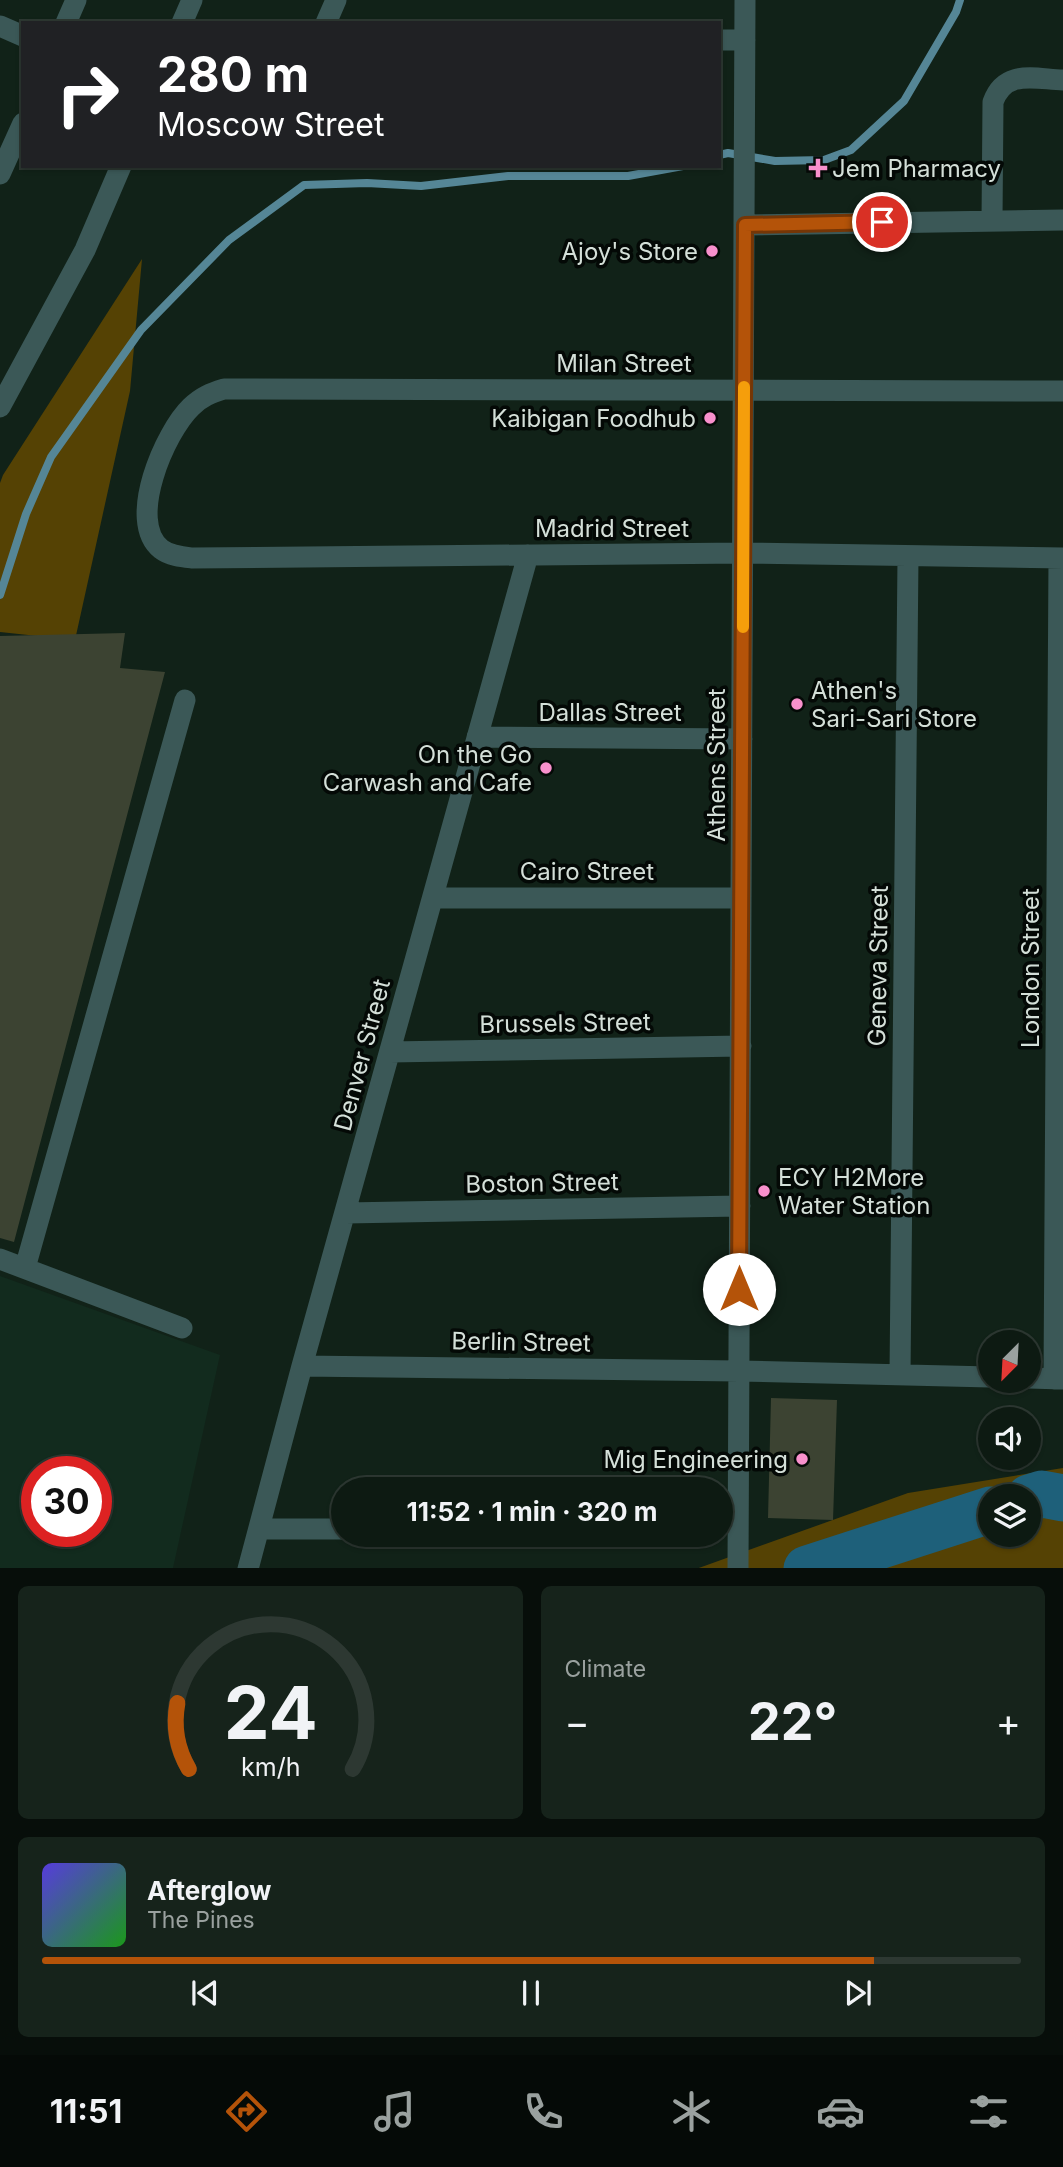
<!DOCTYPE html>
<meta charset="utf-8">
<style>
body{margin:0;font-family:Inter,sans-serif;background:#16231b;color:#f1f3f6;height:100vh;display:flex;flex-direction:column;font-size:26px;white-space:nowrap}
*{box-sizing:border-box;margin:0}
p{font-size:23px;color:#9aa19f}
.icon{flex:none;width:38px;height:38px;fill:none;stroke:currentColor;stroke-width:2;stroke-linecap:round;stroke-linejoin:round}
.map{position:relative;height:1568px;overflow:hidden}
.drawer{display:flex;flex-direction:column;gap:18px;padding:18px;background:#070e0a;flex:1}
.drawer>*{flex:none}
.guide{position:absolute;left:21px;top:21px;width:700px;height:147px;border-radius:0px;box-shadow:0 2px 5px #0004,0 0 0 2px #2d3832;background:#202124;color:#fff;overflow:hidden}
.needle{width:46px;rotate:204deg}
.controls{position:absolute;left:978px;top:1330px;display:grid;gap:14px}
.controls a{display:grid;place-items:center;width:63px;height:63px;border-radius:50%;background:#0d1a12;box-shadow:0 2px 5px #0004,0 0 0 2px #2d3832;font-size:35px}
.speed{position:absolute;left:21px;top:1456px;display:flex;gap:14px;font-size:35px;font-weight:700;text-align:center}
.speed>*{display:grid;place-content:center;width:91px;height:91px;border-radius:50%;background:#0d1a12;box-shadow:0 2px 5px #0004,0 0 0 2px #2d3832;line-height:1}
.speed .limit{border:10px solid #d22;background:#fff;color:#111}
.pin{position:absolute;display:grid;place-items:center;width:60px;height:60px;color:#fff;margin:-30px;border:4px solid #fff;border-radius:50%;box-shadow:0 2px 7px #0007}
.me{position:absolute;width:77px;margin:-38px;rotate:0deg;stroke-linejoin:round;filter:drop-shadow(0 0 5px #0008)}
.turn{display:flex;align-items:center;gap:24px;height:147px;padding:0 21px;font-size:32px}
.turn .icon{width:91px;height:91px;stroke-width:2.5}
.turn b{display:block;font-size:49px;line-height:60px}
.big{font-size:52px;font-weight:700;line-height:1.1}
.drawer .card{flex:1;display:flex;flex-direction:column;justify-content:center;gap:10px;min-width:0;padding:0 24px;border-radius:10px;background:#16231b}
.drawer .dial{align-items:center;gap:0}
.dial svg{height:182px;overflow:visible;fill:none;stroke:#2d3832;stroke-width:7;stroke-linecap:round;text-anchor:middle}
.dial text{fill:#f1f3f6;stroke:none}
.song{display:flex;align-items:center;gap:21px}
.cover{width:84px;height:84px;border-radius:10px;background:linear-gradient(135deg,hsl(250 70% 55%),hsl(120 70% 35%))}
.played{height:7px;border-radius:4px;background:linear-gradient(90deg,#b45309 85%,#2d3832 85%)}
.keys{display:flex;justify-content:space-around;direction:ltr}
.heat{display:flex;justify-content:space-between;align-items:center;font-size:38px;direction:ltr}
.drawer .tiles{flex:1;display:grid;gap:18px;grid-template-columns:1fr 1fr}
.card:last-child{grid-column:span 2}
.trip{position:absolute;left:331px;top:1477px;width:402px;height:70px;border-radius:35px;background:#0d1a12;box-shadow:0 2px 5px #0004,0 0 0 2px #2d3832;font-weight:700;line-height:70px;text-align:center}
.dock{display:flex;height:112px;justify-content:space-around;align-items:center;background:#050a07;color:#9aa19f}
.dock .icon{width:49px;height:49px}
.dock .active{color:#b45309}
.dock b{font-size:32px;color:#f1f3f6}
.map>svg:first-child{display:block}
</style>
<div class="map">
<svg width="1063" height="1569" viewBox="0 0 1063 1569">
<rect width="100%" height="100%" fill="#112218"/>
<path fill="#122b1e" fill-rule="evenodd" d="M0 1276 220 1355 173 1568H0ZM37 1472H96V1531H37Z"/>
<path fill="#554204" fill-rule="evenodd" d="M142 259 130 391 75 640 0 632V483L3 475Z
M1063 1468V1568L696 1569 908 1493ZM990 1496H1029V1535H990Z"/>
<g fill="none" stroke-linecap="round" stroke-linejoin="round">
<path stroke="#558696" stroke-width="8" d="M719 155 728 153 775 161 824 160 851 150 904 101 956 12 960 0
M0 595 26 514 51 457 141 330 229 240 304 185 367 183 421 186 508 176H628L683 166"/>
<path stroke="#1e607a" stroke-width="47" d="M1029 1498 1042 1494 1063 1498
M807 1569 990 1510"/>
</g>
<path fill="#3c4332" d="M125 633 120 668 165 672 14 1242 0 1238V636Z
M771 1398 837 1400 833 1520 768 1518Z"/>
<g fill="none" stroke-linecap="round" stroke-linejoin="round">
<path stroke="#3b5857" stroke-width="21" d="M66 23 76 0
M182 23 192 0
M326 23 336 0
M0 26 23 36
M719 40H745
M0 174 23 123
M992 220 993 102C1005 69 1034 79 1063 80
M745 225 1063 220
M1063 391 224 389C211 393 201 397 191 407 165 432 126 521 161 549 170 556 182 557 192 558L743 553 1063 558
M0 407 85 250 121 166
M477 737 742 739
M433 898H741
M390 1052 741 1046
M346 1213 740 1206
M0 1259 182 1328
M25 1268 185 700
M302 1366 739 1371 990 1377
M900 1375 908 557
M1029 1378 1063 1379
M1054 1379 1059 558
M259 1529H343
M248 1569 302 1366 528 555
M738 1569 745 0"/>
</g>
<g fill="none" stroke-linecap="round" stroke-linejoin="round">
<g stroke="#753606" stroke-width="18">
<path id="route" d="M739 1289 745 225 882 222"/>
</g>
<use href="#route" stroke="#b45309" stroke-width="12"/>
<path stroke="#f59e0b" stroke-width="12" d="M743 627 744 387"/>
</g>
<g fill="#f890cc" stroke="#040906" stroke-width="2.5">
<path d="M814.5 157.5h7v7h7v7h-7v7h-7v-7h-7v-7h7z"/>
<circle cx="712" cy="251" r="7"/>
<circle cx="710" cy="418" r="7"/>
<circle cx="797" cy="704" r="7"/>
<circle cx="546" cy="768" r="7"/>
<circle cx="764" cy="1191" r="7"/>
<circle cx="802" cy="1459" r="7"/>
</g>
<g text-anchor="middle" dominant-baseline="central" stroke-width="7" stroke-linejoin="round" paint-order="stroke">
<g font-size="24" fill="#d4dfd8" stroke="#040906" text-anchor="end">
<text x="832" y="168" text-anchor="start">Jem Pharmacy</text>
<text x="698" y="251">Ajoy's Store</text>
<text x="696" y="418">Kaibigan Foodhub</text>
<text x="811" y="690" text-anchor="start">Athen's<tspan x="811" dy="28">Sari-Sari Store</tspan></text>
<text x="532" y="754">On the Go<tspan x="532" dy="28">Carwash and Cafe</tspan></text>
<text x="778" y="1177" text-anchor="start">ECY H2More<tspan x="778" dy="28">Water Station</tspan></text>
<text x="788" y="1459">Mig Engineering</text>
</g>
<g font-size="24" fill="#d4dfd8" stroke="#040906">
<text x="624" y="363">Milan Street</text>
<text x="612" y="528">Madrid Street</text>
<text x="610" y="712">Dallas Street</text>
<text transform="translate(716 765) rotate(-90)">Athens Street</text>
<text x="587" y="871">Cairo Street</text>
<text transform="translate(878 966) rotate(-89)">Geneva Street</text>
<text transform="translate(1030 968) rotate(-90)">London Street</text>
<text transform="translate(565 1023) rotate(-1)">Brussels Street</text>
<text transform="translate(362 1055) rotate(-75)">Denver Street</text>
<text transform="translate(542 1183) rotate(-1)">Boston Street</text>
<text transform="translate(521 1342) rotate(1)">Berlin Street</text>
</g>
</g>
</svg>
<div class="controls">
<a><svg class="needle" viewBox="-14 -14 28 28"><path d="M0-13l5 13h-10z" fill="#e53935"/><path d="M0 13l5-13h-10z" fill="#9aa19f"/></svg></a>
<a><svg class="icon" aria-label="sound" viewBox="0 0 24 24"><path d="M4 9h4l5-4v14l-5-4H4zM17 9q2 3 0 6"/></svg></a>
<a><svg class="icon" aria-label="layers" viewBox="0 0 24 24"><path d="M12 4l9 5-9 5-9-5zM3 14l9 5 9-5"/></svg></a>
</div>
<div class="speed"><div class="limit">30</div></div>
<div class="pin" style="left:882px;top:222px;background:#d93025"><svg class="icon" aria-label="arrive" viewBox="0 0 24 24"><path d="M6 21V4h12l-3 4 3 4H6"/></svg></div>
<svg class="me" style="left:739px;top:1289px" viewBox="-20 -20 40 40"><circle r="19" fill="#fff"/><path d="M0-13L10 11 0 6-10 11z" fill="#b45309"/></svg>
<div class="trip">11:52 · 1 min · 320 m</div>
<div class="guide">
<div class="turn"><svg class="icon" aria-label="right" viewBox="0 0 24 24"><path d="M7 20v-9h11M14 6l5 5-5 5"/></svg><div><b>280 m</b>Moscow Street</div></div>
</div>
</div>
<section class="drawer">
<div class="tiles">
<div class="card dial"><svg viewBox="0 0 100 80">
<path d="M14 69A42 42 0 1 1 86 69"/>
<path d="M14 69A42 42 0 0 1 9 40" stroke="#b45309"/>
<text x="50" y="56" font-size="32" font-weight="700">24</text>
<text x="50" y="72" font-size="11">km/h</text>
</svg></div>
<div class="card"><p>Climate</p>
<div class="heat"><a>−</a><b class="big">22°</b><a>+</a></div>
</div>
<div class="card">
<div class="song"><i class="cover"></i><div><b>Afterglow</b><p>The Pines</p></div></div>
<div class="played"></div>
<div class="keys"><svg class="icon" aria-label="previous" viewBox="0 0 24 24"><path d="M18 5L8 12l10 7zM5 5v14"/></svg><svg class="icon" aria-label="pause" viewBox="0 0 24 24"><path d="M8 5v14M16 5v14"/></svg><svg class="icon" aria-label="next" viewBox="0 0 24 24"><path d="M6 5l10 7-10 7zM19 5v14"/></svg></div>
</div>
</div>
</section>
<nav class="dock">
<b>11:51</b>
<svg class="icon active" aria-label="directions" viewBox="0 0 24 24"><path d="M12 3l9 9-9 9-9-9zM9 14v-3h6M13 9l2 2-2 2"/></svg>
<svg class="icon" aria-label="music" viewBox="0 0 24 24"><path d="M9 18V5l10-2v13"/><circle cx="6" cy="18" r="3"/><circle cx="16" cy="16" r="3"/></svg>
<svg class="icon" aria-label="phone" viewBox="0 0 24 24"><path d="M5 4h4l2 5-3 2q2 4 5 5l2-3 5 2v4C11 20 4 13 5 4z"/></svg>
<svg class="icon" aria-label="climate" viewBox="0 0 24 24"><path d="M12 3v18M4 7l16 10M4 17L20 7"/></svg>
<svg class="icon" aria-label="car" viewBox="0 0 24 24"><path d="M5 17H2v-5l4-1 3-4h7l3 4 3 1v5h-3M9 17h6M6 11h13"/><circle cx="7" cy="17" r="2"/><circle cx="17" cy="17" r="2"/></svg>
<svg class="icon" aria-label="filters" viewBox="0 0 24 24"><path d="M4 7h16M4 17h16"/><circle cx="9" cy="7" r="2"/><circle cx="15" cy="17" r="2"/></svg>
</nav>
